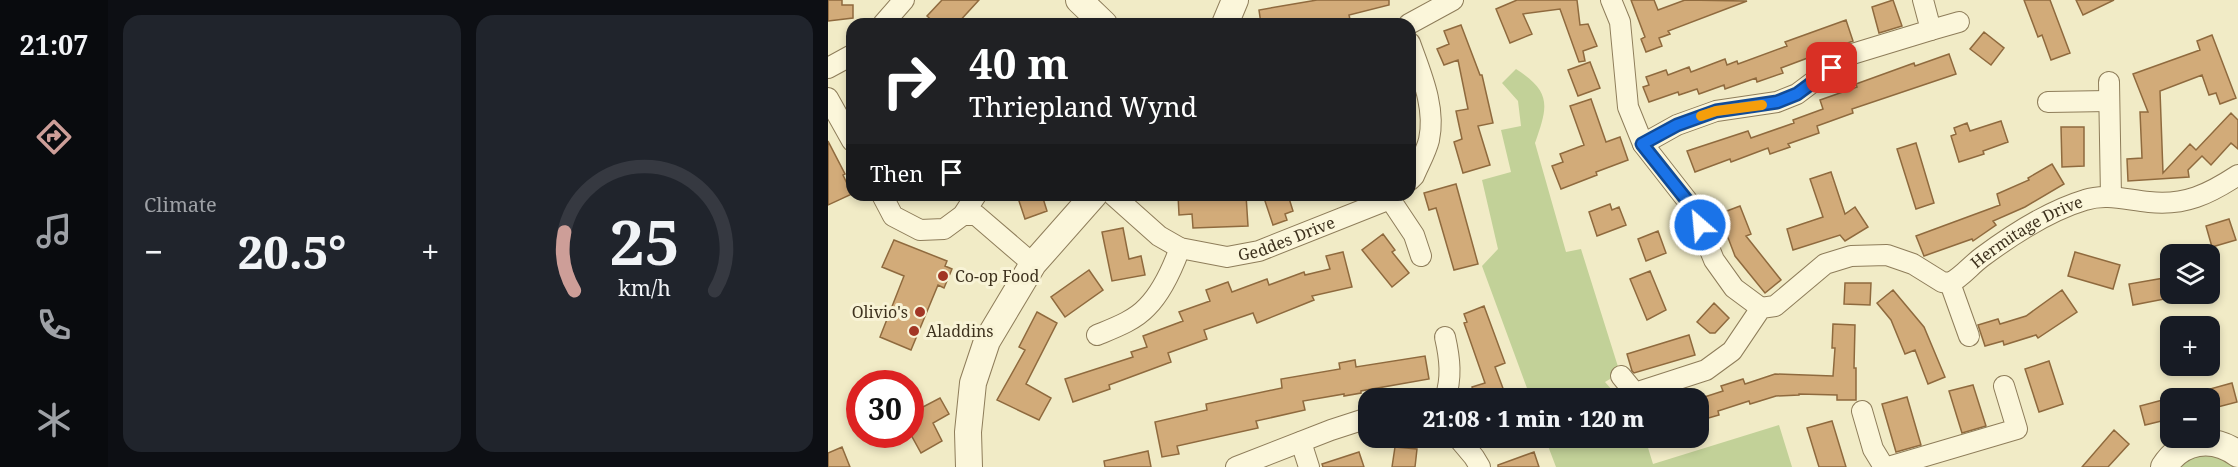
<!DOCTYPE html>
<meta charset="utf-8">
<style>
body{margin:0;font-family:"Noto Serif",serif;background:#20242c;color:#f1f3f6;height:100vh;display:flex;flex-direction:column;font-size:22px;white-space:nowrap}
*{box-sizing:border-box;margin:0}
p{font-size:20px;color:#9ea1a6}
.icon{flex:none;width:33px;height:33px;fill:none;stroke:currentColor;stroke-width:2;stroke-linecap:round;stroke-linejoin:round}
.map{position:relative;flex:1;overflow:hidden}
.drawer{display:flex;flex-direction:column;gap:15px;padding:15px;background:#0d0f14;width:720px}
.drawer>*{flex:none}
.hud{position:absolute;left:18px;top:18px;width:570px;height:183px;border-radius:18px;box-shadow:0 3px 9px #0003;background:#202124;color:#fff;overflow:hidden}
.fabs{position:absolute;left:1332px;top:244px;display:grid;gap:12px}
.fabs a{display:grid;place-items:center;width:60px;height:60px;border-radius:12px;background:#171b24;box-shadow:0 3px 9px #0003;font-size:30px}
.speed{position:absolute;left:18px;top:370px;display:flex;gap:12px;font-size:30px;font-weight:700;text-align:center}
.speed>*{display:grid;place-content:center;width:78px;height:78px;border-radius:50%;background:#171b24;box-shadow:0 3px 9px #0003;line-height:1}
.speed .limit{border:9px solid #d22;background:#fff;color:#111}
.pin{position:absolute;display:grid;place-items:center;width:51px;height:51px;color:#fff;margin:-26px;border-radius:12px;box-shadow:0 3px 9px #0006}
.me{position:absolute;width:66px;margin:-33px;rotate:333deg;stroke-linejoin:round;filter:drop-shadow(0 0 4px #0008)}
.turn{display:flex;align-items:center;gap:21px;height:126px;padding:0 24px;font-size:27px}
.turn .icon{width:78px;height:78px;stroke-width:2.5}
.turn b{display:block;font-size:42px;line-height:51px}
.then{display:flex;align-items:center;height:57px;padding:0 24px;background:#0003;gap:12px;font-size:22px}
.big{font-size:45px;font-weight:800;line-height:1.1}
.drawer .card{flex:1;display:flex;flex-direction:column;justify-content:center;gap:9px;min-width:0;padding:0 21px;border-radius:18px;background:#20242c}
.drawer .dial{align-items:center;gap:0}
.dial svg{height:156px;overflow:visible;fill:none;stroke:#363941;stroke-width:7;stroke-linecap:round;text-anchor:middle}
.dial text{fill:#f1f3f6;stroke:none}
.heat{display:flex;justify-content:space-between;align-items:center;font-size:33px;direction:ltr}
.drawer .tiles{flex:1;display:grid;gap:15px;grid-template-columns:repeat(2,1fr)}
.trip{position:absolute;left:530px;top:388px;width:351px;height:60px;border-radius:18px;background:#171b24;box-shadow:0 3px 9px #0003;font-weight:800;line-height:60px;text-align:center}
main{display:flex;flex:1;min-height:0}
.tab-bar{display:flex;flex-direction:column;width:108px;justify-content:space-around;align-items:center;background:#090b0e;color:#9ea1a6}
.tab-bar .icon{width:42px;height:42px}
.tab-bar .current{color:#cd9e98}
.tab-bar b{font-size:27px;color:#f1f3f6}
.map>svg:first-child{display:block}
</style>
<main>
<nav class="tab-bar">
<b>21:07</b>
<svg class="icon current" aria-label="directions" viewBox="0 0 24 24"><path d="M12 3l9 9-9 9-9-9zM9 14v-3h6M13 9l2 2-2 2"/></svg>
<svg class="icon" aria-label="music" viewBox="0 0 24 24"><path d="M9 18V5l10-2v13"/><circle cx="6" cy="18" r="3"/><circle cx="16" cy="16" r="3"/></svg>
<svg class="icon" aria-label="phone" viewBox="0 0 24 24"><path d="M5 4h4l2 5-3 2q2 4 5 5l2-3 5 2v4C11 20 4 13 5 4z"/></svg>
<svg class="icon" aria-label="climate" viewBox="0 0 24 24"><path d="M12 3v18M4 7l16 10M4 17L20 7"/></svg>
</nav>
<section class="drawer">
<div class="tiles">
<div class="card"><p>Climate</p>
<div class="heat"><a>−</a><b class="big">20.5°</b><a>+</a></div>
</div>
<div class="card dial"><svg viewBox="0 0 100 80">
<path d="M14 69A42 42 0 1 1 86 69"/>
<path d="M14 69A42 42 0 0 1 9 39" stroke="#cd9e98"/>
<text x="50" y="56" font-size="32" font-weight="700">25</text>
<text x="50" y="72" font-size="11">km/h</text>
</svg></div>
</div>
</section>
<div class="map">
<svg width="1410" height="467" viewBox="0 0 1410 467">
<rect width="100%" height="100%" fill="#f1ebc6"/>
<path fill="#c2d198" d="M688 69C724 92 720 106 707 143L738 252 753 249 792 373 777 382 792 399H703L654 266 670 249 654 180 683 172 673 130 693 126 690 101 674 83Z
M951 425 964 467H728L717 438H817L825 464Z
M1377 450 1410 465V467H1349L1354 461Z"/>
<path fill="#d2ab79" stroke="#8f6a3e" stroke-width="1.5" d="M0 0H14V5H25V18L0 21Z
M114 0H151L129 24H108L99 16Z
M489 0H561V5L521 15 523 24H433L431 10Z
M689 0H749L752 25 760 24 769 46 755 51 757 61 751 62 732 9 695 14 704 34 682 43 668 9Z
M803 0H826L830 10 857 0 919 1 840 31 842 34 831 38 834 46 818 52 813 39 817 37Z
M1065 0 1074 26 1051 33 1044 7Z
M1196 0H1222L1242 53 1223 60 1214 35 1210 37Z
M1248 0H1286L1255 15Z
M1018 20 1025 41 953 68 955 73 929 82 928 78 897 89 896 85 871 94 869 89 851 95 850 92 821 102 815 87 821 85 818 77 838 70 840 75 861 67 863 72 897 59 899 65 909 61 910 64 959 46 957 42Z
M633 25 652 75H654L665 123 650 126 662 165 635 173 626 142 634 139 628 111 640 109 630 60 616 65 609 49 621 44 616 31Z
M1156 32 1176 48 1163 65 1142 49Z
M1384 35 1408 98 1392 104 1388 93 1381 95 1374 75 1332 91 1335 173 1362 144 1368 150 1403 113 1410 120V149L1403 143 1383 165 1374 156 1360 170 1361 177 1300 181 1299 159 1314 158 1312 112H1320L1305 74 1372 50 1369 41Z
M1121 54 1128 74 1024 109 1025 113 989 126 991 133 960 144 962 147 942 154 940 148 903 162 902 159 867 172 859 151 920 131 923 138 966 123 965 120 995 109 992 100 1029 87 1028 84 1086 63 1087 66Z
M762 62 772 88 750 96 740 70Z
M763 99 778 142 792 137 800 160 768 172 769 175 733 189 724 166 735 162 732 154 756 145 742 106Z
M1173 121 1180 142 1155 151 1156 154 1131 162 1123 136 1128 134 1126 128 1139 123 1142 131Z
M1233 127H1256V166L1234 167Z
M0 141 17 174 15 175 24 194 0 205Z
M1088 143 1106 203 1088 209 1069 149Z
M1224 164 1236 184 1197 207 1165 221 1168 225 1145 241 1144 239 1096 256 1088 236 1172 205 1169 194 1201 180 1200 178Z
M1003 172 1017 214 1027 207 1040 227 1017 241 1012 235 965 250 959 229 995 217 982 179Z
M628 184 650 264 626 270 608 208 601 210 596 193Z
M198 195H214L219 211 197 219 190 198Z
M350 195H418L420 226 365 228 364 214 351 215Z
M435 195H460L465 211 457 214 459 220 445 225Z
M782 204 784 210 791 207 798 225 769 236 761 212Z
M912 206 923 234 918 236 953 280 937 293 907 256 891 214Z
M1401 219 1408 240 1384 247 1378 226Z
M295 228 301 259 313 256 317 275 284 281 274 232Z
M830 231 838 253 818 261 810 239Z
M555 234 567 250 564 252 581 273 564 287 534 250Z
M66 240 119 261 117 266 124 269 116 288 110 285 83 350 52 337 76 276 54 267Z
M515 252 524 287 484 296 486 300 429 323 425 313 376 330 379 339 340 353 343 362 281 385 282 389 245 402 237 379 305 357 303 352 319 347 315 336 355 321 351 312 382 301 378 290 400 282 404 292 439 279 441 285 476 272 477 275 502 269 498 256Z
M1247 252 1292 265 1285 289 1240 276Z
M261 270 275 290 237 317 223 297Z
M822 271 838 310 819 320 802 279Z
M1342 277V298L1305 305 1301 284Z
M1017 283H1043L1042 305 1016 304Z
M1065 290 1096 327 1117 377 1100 384 1087 350 1077 354 1063 320 1049 303Z
M1234 290 1249 312 1210 338 1208 335 1176 345 1175 341 1157 346 1150 325 1170 319 1172 324 1198 316Z
M886 303 901 318 887 333H882L869 322Z
M656 306 677 363 667 367 679 399H648L644 387 657 383 636 323 639 322 636 314Z
M209 312 229 323 198 384 223 398 211 420 169 400 197 350 191 347Z
M1005 324 1027 325 1026 368H1028V400H1009V395L971 394V395L948 396 922 404 921 401 890 411 891 415 870 421V399L895 391 893 386 915 379 917 384 947 374 1005 376 1007 348H1004Z
M861 335 867 355 806 373 804 371 799 354Z
M597 356 601 379 533 391V393L516 396V394L475 401 477 410 428 421 430 428 349 446 351 454 334 457 327 422 379 410 378 404 454 388 453 379 512 369 511 363 527 360 528 367Z
M1221 361 1235 404 1211 412 1197 369Z
M1404 383 1409 402 1382 409V389Z
M82 384 95 407 112 398 121 414 105 423 114 441 93 453 82 433Z
M1145 385 1158 426 1134 433 1121 391Z
M1079 397 1093 445 1068 452 1054 404Z
M1342 398V419L1317 425 1312 406Z
M1004 421 1018 467H991L979 428Z
M1286 430 1301 444 1280 467H1254Z
M14 447 22 467H0V453Z
M567 447 589 449 587 467H564Z
M320 451 323 467H277L276 461Z
M531 452 536 467H495L494 464Z
M706 452 711 467H670V465Z"/>
<g fill="none" stroke-linecap="round" stroke-linejoin="round">
<g stroke="#8e7d5a" stroke-width="22">
<g id="minor">
<path d="M783 0 792 22 800 107 815 144 865 208 886 260 906 288 933 308"/>
<path d="M55 24 76 0"/>
<path d="M581 24 625 0"/>
<path d="M1103 30 1131 22"/>
<path d="M582 43C593 74 608 107 601 140 598 152 591 164 586 176L582 180"/>
<path d="M0 68 24 55"/>
<path d="M1281 82 1283 197"/>
<path d="M0 98 24 141"/>
<path d="M1220 102 1280 101"/>
<path d="M815 144 849 125 888 111 949 102 969 94 1021 55 1103 30 1095 0"/>
<path d="M54 195 65 216 92 230 116 229 135 215 148 195"/>
<path id="s1" d="M285 195 331 236 352 248 399 257 431 251 562 199 566 195"/>
<path d="M562 199 586 235 593 256"/>
<path d="M135 215H148L205 264"/>
<path d="M1122 283 1141 336"/>
<path d="M269 335C286 328 306 321 319 307 333 293 345 267 352 248"/>
<path id="s2" d="M793 376 807 393 878 370 904 351 933 308 947 306 997 264 1023 256 1059 255 1085 264 1114 282 1122 283C1134 277 1143 265 1154 257 1185 234 1220 211 1257 200 1278 193 1299 200 1321 202 1357 206 1381 194 1410 175"/>
<path d="M617 399C624 378 622 359 617 337"/>
<path d="M1034 411 1045 449 1056 467"/>
<path d="M630 438 646 457 652 467"/>
<path d="M473 442 481 467"/>
<path d="M408 467 503 430 540 418"/>
<path d="M1060 467 1189 429 1176 386"/>
</g>
</g>
<g stroke="#8e7d5a" stroke-width="28">
<path id="tertiary" d="M251 0 276 24
M397 24 407 0
M141 467 140 432 145 383 159 341 205 264 266 195
M1336 467C1353 440 1384 435 1410 454"/>
</g>
<use href="#minor" stroke="#fbf6da" stroke-width="20"/>
<use href="#tertiary" stroke="#fbf6da" stroke-width="26"/>
</g>
<g fill="none" stroke-linecap="round" stroke-linejoin="round">
<g stroke="#114b97" stroke-width="15">
<path id="route" d="M872 225 865 208 814 144 849 125 888 111 949 102 969 94 1004 68"/>
</g>
<use href="#route" stroke="#1a73e8" stroke-width="10"/>
<path stroke="#f59e0b" stroke-width="10" d="M873 116 888 111 934 105"/>
</g>
<g fill="#a23625" stroke="#f8f3d6" stroke-width="2">
<circle cx="115" cy="276" r="6"/>
<circle cx="92" cy="312" r="6"/>
<circle cx="86" cy="331" r="6"/>
</g>
<g text-anchor="middle" dominant-baseline="central" stroke-width="6" stroke-linejoin="round" paint-order="stroke">
<g font-size="16" fill="#3e321e" stroke="#f8f3d6">
<text stroke="none"><textPath href="#s2" startOffset="486">Hermitage Drive</textPath></text>
<text stroke="none"><textPath href="#s1" startOffset="196">Geddes Drive</textPath></text>
</g>
<g font-size="16" fill="#3e321e" stroke="#f8f3d6" text-anchor="start">
<text x="127" y="276">Co-op Food</text>
<text x="80" y="312" text-anchor="end">Olivio's</text>
<text x="98" y="331">Aladdins</text>
</g>
</g>
</svg>
<div class="fabs">
<a><svg class="icon" aria-label="layers" viewBox="0 0 24 24"><path d="M12 4l9 5-9 5-9-5zM3 14l9 5 9-5"/></svg></a>
<a>+</a>
<a>−</a>
</div>
<div class="speed"><div class="limit">30</div></div>
<div class="pin" style="left:1004px;top:68px;background:#d93025"><svg class="icon" aria-label="arrive" viewBox="0 0 24 24"><path d="M6 21V4h12l-3 4 3 4H6"/></svg></div>
<svg class="me" style="left:872px;top:225px" viewBox="-20 -20 40 40"><circle r="17" fill="#1a73e8" stroke="#fff" stroke-width="3"/><path d="M0-11L8 9 0 5-8 9z" fill="#fff"/></svg>
<div class="trip">21:08 · 1 min · 120 m</div>
<div class="hud">
<div class="turn"><svg class="icon" aria-label="right" viewBox="0 0 24 24"><path d="M7 20v-9h11M14 6l5 5-5 5"/></svg><div><b>40 m</b>Thriepland Wynd</div></div>
<div class="then">Then<svg class="icon" aria-label="arrive" viewBox="0 0 24 24"><path d="M6 21V4h12l-3 4 3 4H6"/></svg></div>
</div>
</div>
</main>
